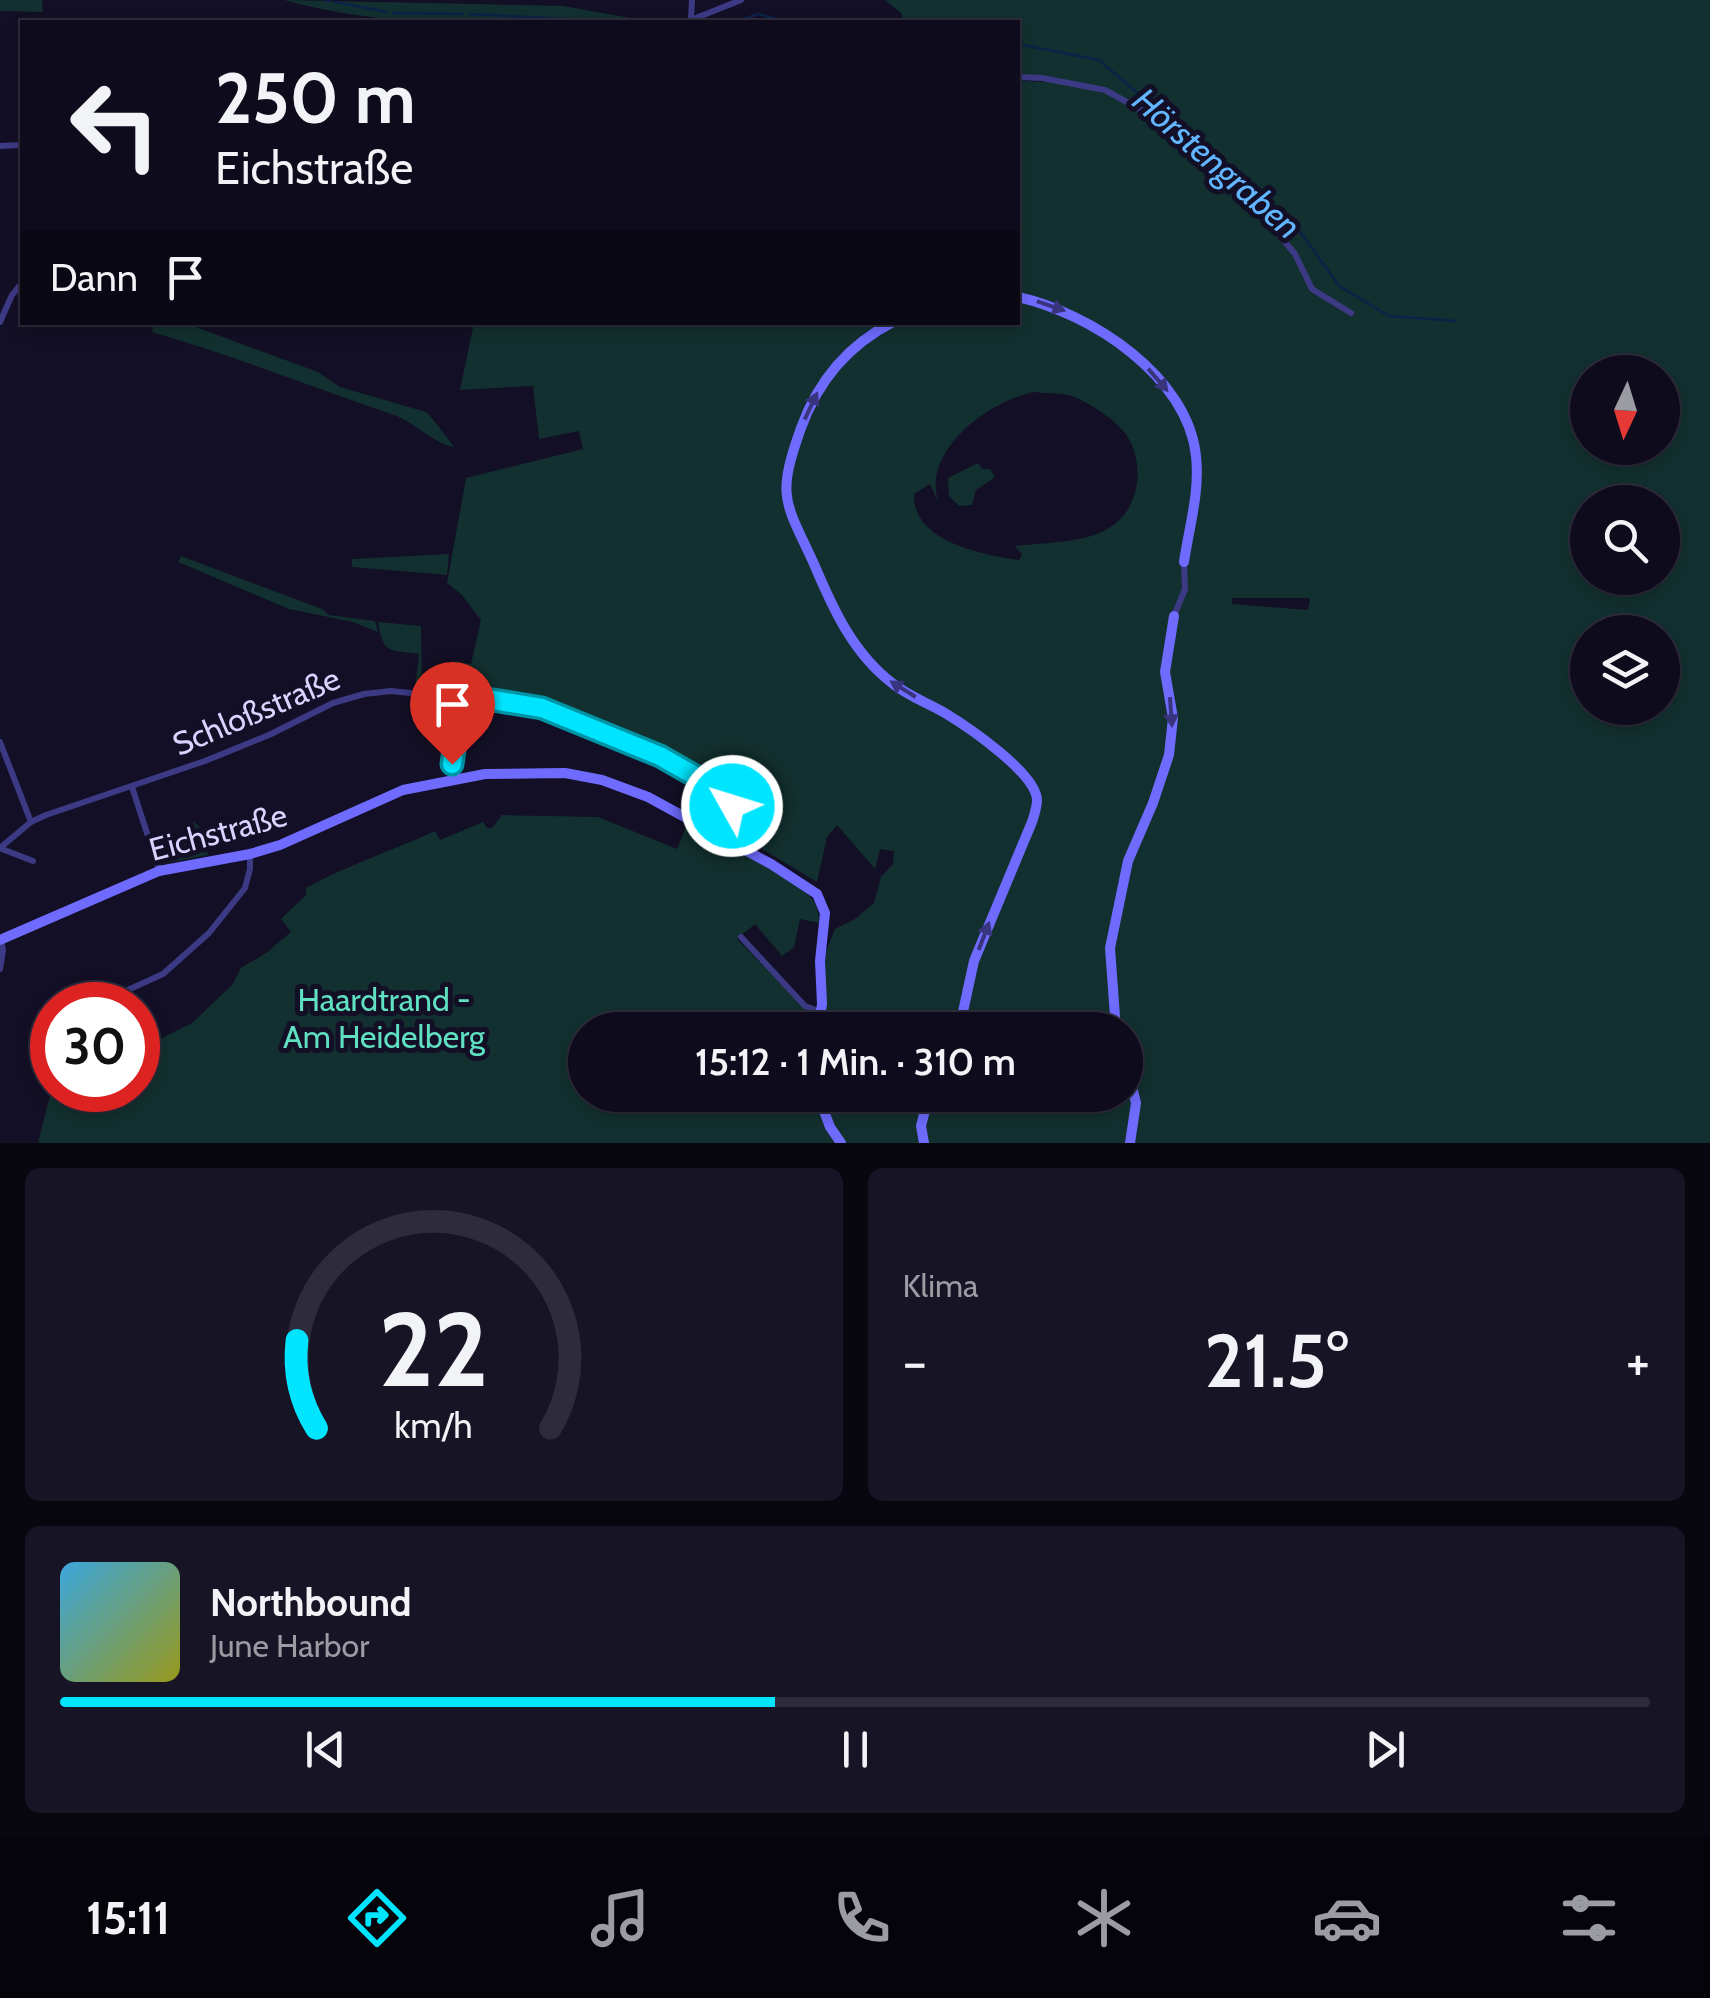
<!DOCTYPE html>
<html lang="de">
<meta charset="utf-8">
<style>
body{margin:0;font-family:Cabin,sans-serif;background:#171425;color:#f1f3f6;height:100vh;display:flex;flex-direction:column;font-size:38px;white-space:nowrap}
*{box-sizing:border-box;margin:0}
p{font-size:32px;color:#9b9ba3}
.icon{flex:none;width:55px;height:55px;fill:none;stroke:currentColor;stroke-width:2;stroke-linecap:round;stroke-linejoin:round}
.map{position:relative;height:1143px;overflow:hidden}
.drawer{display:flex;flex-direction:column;gap:25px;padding:25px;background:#08060f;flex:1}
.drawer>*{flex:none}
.top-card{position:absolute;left:20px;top:20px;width:1000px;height:305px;border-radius:0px;box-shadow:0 5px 15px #0003,0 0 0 2px #2e2b3b;background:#0e0b1c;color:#f1f3f6;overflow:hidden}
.needle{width:65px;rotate:184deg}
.buttons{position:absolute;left:1570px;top:355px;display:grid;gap:20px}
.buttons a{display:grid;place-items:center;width:110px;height:110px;border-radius:50%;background:#0e0b1c;box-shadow:0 5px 15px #0003,0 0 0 2px #2e2b3b;font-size:50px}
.speed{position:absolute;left:30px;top:982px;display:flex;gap:20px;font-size:50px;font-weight:700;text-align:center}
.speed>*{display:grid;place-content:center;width:130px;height:130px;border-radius:50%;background:#0e0b1c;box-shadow:0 5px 15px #0003,0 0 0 2px #2e2b3b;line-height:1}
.speed .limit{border:15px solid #d22;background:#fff;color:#111}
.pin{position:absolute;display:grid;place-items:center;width:85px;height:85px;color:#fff;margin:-102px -42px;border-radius:50% 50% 50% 0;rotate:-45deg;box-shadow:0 0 10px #0007}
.pin .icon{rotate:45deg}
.me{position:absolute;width:110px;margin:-55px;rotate:309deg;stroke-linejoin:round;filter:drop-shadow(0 0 8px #0008)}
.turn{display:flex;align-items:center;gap:35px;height:210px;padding:0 30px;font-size:45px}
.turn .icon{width:130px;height:130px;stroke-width:2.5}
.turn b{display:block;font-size:70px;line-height:85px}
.then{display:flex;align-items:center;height:95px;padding:0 30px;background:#0003;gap:20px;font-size:38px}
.big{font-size:75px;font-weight:600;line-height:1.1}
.drawer .tile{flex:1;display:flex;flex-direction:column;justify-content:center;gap:15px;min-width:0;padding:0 35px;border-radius:15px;background:#171425}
.drawer .dial{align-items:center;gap:0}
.dial svg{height:260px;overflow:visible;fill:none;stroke:#2e2b3b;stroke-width:7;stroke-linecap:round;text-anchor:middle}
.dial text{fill:#f1f3f6;stroke:none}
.song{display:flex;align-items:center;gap:30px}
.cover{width:120px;height:120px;border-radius:15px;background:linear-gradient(135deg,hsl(200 70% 55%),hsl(60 70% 35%))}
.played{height:10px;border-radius:5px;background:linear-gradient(90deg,#00e5ff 45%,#2e2b3b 45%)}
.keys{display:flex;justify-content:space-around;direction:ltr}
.heat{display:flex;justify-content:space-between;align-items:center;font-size:55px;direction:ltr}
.drawer .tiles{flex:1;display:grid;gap:25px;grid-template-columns:1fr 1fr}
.tile:last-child{grid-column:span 2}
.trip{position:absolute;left:568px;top:1012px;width:575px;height:100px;border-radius:50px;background:#0e0b1c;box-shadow:0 5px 15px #0003,0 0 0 2px #2e2b3b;font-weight:600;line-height:100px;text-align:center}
.menu{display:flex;height:160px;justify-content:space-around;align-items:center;background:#06040b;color:#9b9ba3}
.menu .icon{width:70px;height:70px}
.menu .current{color:#00e5ff}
.menu b{font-size:45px;color:#f1f3f6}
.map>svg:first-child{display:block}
</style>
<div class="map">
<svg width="1710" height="1143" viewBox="0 0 1710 1143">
<rect width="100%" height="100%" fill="#130f26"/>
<path fill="#12302f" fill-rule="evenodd" d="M0 0H42L43 12 0 11Z
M284 0 563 6 653 22C531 23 404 33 284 0Z
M885 0H1710V1143H38L52 1088 138 1090V1050L192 1023 232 985 241 968 266 953 291 932 281 919 306 895V888C347 865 392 851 435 831L440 840 483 822 487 828H492L502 815 598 817 677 849 687 824C717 840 794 875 813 900 818 907 819 914 819 923L800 919 794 947 782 956 755 924 737 939 808 1011 804 1014 796 1012 782 1017 763 1010 748 1019 744 1030H585V1095H1125V1030H823L825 954 835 929 855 919 874 903 881 877 893 864 894 851 880 849 875 869 837 825 827 837 817 882 762 849 756 827H751L744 841 691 812 707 777 663 752 524 699 415 687 419 654C389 650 383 654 378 622L421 626 422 687 452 689 455 661 471 664 481 620 461 594 447 583 466 478 583 449 579 431 539 439 533 386 460 390 474 323 1018 322V81L1084 83 1045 76H1018V22H902V14ZM1588 372H1662V448H1588ZM1034 392C1048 394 1067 392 1079 399 1094 407 1118 421 1127 436 1145 464 1140 507 1112 526 1087 544 1045 542 1015 546L1022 554 1019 560C984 555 912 542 914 494L930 484 939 504C920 451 989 401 1034 392ZM1588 502H1662V578H1588ZM1232 598H1309L1310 599 1308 610 1232 604ZM1588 632H1662V708H1588Z
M154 323H185L318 372 340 387 426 412C428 413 452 443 454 447 432 443 415 422 394 415 313 387 234 356 152 332Z
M978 463 982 469H990L995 477 976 490 972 505 959 506 949 496 948 478Z
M449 554 447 575 352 567V559Z
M181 556 322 609 329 615 375 621 378 632 353 622 289 609 178 562Z
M194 822 201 828 208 855 162 864 159 853Z"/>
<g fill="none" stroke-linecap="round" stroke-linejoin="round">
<path stroke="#0c2248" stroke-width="2.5" d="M326 0 330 1
M335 2 387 12
M393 13 463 14
M470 14 623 22
M735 22 758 14 787 22
M1018 44 1099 60 1302 234 1339 286 1389 316 1456 321"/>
<path stroke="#3d3a85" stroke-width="6" d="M691 19 692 0
M691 20 741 0
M1018 77 1042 78 1105 90 1152 116 1189 145 1262 215 1295 254 1312 289 1351 313
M0 146 22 145
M0 322 12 295 22 283
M1174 616 1185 589 1184 562
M0 742 31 822
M451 778 461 700
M132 787 159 870
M0 848 31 822 46 815 205 761 269 735 333 703 364 694 391 691 542 707 660 756 716 788 744 822 752 854
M2 849 33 861
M741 937 805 1006 821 1012
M0 969 3 950 1 939
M110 998 163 974 209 933 245 888 250 869V854"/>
<path stroke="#6f6bff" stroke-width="10" d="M1018 297C1090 313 1188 376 1196 456 1200 493 1189 527 1184 562
M893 322C848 345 818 381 801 428 776 498 785 501 814 564 833 609 853 653 892 683 908 696 928 703 945 713 968 727 1036 773 1037 800 1037 807 1034 816 1032 822L974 961 959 1030
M0 940 159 871 250 854 280 845 403 790 485 774 565 773 602 780 648 797 771 864 817 894 825 913 820 961 822 1004 818 1030
M1116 1030 1110 948 1128 861 1153 803 1169 755 1173 718 1165 672 1174 616
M1125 1059 1136 1103 1130 1143
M818 1095 830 1127 841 1143
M924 1143 921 1126 929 1095"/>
</g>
<defs><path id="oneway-solid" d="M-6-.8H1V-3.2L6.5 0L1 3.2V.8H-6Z" transform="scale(2.5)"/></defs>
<g fill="#38347d">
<use href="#oneway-solid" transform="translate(1051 306) rotate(19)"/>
<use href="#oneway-solid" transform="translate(1158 380) rotate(49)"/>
<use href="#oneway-solid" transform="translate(811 406) rotate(-65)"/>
<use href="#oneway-solid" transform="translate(903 689) rotate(-148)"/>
<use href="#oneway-solid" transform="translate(1171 712) rotate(86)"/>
<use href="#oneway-solid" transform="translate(984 936) rotate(-69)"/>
</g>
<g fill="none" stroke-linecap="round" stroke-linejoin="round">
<g stroke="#0095a6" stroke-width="25">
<path id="route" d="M452 764 461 700H493L542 708 660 756 716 788 732 806"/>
</g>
<use href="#route" stroke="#00e5ff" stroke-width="18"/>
</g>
<g text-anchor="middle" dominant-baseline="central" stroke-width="10" stroke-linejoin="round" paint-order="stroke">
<g font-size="32" fill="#d9d4ff" stroke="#130f26">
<text transform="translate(256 711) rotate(-23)">Schloßstraße</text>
<text transform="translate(218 832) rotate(-15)">Eichstraße</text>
</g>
<g font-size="32" fill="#5fe0c0" stroke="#130f26">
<text x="384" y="999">Haardtrand -<tspan x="384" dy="37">Am Heidelberg</tspan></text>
</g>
<g font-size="35" font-style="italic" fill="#62b6ff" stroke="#130f26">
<text transform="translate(1217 163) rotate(41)">Hörstengraben</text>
</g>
</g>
</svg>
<div class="buttons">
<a><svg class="needle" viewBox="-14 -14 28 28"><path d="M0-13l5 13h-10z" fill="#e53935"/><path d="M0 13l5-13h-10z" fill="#9b9ba3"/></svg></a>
<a><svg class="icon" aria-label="search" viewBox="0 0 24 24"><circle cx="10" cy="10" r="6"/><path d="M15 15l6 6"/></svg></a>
<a><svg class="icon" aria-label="layers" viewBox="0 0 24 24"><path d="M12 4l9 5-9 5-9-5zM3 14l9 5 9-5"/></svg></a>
</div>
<div class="speed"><div class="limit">30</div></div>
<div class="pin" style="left:452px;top:764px;background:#d93025"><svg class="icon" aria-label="arrive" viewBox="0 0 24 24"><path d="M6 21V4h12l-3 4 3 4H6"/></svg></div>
<svg class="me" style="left:732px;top:806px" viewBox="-20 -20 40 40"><circle r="17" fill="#00e5ff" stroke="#fff" stroke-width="3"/><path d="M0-11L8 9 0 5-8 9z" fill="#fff"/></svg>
<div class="trip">15:12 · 1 Min. · 310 m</div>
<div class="top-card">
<div class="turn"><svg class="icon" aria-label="left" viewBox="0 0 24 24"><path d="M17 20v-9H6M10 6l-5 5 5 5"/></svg><div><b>250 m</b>Eichstraße</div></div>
<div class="then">Dann<svg class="icon" aria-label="arrive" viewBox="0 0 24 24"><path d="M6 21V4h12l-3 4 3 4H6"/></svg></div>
</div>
</div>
<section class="drawer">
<div class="tiles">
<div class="tile dial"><svg viewBox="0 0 100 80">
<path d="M14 69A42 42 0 1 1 86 69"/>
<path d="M14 69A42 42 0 0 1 8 42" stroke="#00e5ff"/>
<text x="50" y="56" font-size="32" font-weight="700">22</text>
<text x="50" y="72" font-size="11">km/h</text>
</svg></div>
<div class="tile"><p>Klima</p>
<div class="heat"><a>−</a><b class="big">21.5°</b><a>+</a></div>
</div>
<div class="tile">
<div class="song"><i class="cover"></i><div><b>Northbound</b><p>June Harbor</p></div></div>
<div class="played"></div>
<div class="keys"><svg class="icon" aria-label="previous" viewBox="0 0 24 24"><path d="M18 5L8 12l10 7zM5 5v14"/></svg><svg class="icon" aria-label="pause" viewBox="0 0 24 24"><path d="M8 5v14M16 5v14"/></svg><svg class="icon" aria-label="next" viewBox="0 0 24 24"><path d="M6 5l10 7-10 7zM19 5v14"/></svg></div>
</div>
</div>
</section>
<nav class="menu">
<b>15:11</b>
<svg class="icon current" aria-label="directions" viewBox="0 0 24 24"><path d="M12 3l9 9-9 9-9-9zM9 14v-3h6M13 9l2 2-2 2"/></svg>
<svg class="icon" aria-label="music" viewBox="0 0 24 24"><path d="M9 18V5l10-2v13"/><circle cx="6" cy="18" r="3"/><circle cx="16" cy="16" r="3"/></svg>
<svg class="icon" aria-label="phone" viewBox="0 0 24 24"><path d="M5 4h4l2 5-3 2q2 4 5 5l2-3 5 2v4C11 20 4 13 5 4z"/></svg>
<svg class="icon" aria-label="climate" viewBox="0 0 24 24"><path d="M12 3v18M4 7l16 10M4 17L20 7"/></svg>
<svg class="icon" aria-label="car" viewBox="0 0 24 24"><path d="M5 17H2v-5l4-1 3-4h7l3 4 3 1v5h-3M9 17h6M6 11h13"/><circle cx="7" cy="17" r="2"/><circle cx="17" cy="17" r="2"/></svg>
<svg class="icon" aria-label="filters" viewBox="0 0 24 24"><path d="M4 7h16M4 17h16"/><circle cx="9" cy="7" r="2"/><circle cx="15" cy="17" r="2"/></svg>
</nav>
